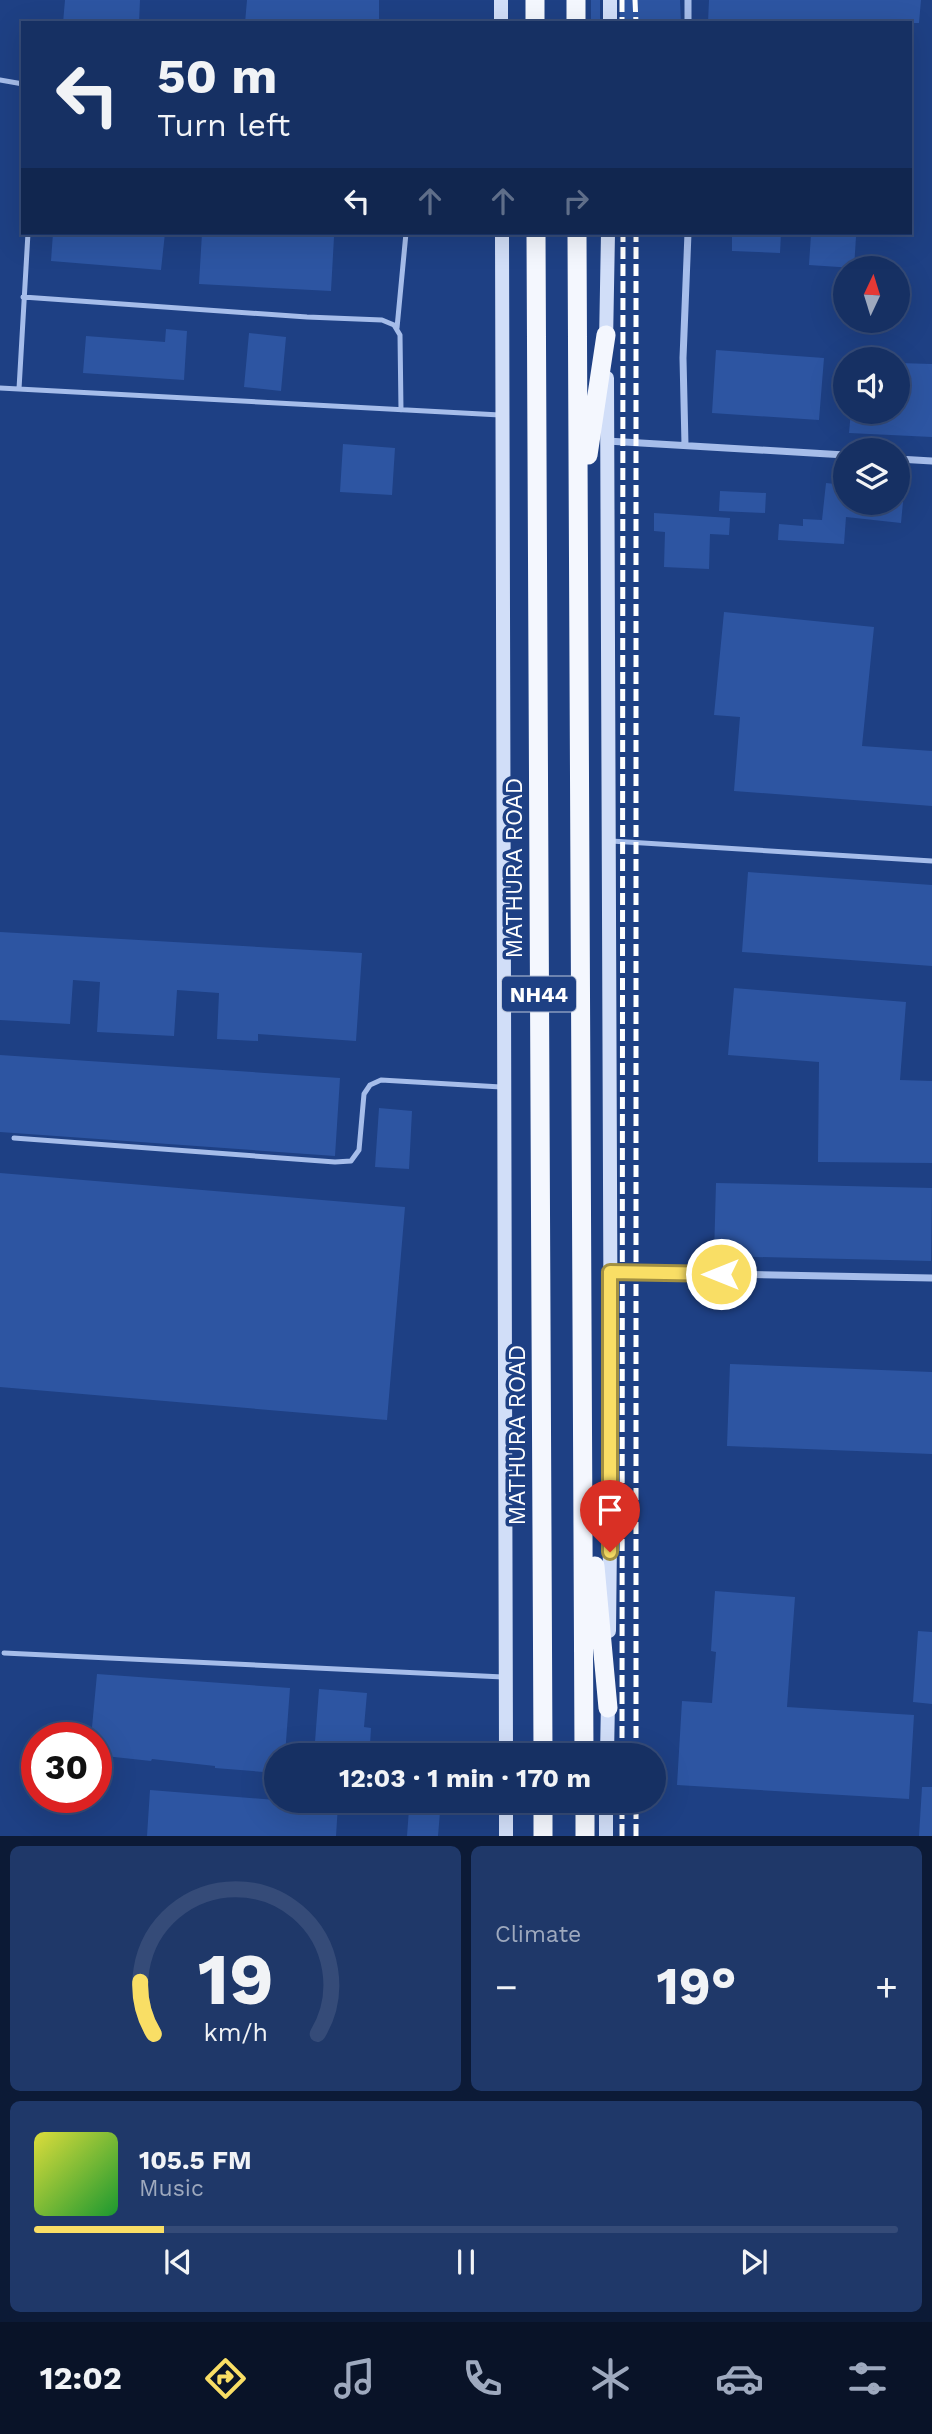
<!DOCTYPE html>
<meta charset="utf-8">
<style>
body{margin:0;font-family:"Work Sans",sans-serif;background:#1f3869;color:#f1f3f6;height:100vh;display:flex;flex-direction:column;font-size:26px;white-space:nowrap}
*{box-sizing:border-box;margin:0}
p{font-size:23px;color:#9ea9be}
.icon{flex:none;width:38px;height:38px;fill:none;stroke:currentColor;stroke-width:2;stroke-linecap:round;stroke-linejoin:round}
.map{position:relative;height:1836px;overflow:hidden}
.drawer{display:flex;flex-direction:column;gap:10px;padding:10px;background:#0c1a36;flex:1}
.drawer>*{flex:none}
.guide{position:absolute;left:21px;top:21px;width:891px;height:214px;border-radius:0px;box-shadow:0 7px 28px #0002,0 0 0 2px #354b78;background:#163063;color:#f1f3f6;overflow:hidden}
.needle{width:46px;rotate:4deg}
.fabs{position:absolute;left:833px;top:256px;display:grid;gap:14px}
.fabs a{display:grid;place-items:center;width:77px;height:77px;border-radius:50%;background:#163063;box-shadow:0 7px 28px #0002,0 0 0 2px #354b78;font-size:35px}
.speed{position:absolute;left:21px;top:1722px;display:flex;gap:14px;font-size:35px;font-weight:700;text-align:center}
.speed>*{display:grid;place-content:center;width:91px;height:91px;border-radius:50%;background:#163063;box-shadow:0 7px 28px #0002,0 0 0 2px #354b78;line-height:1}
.speed .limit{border:10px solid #d22;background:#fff;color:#111}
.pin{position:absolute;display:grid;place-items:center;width:60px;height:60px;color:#fff;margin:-72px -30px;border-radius:50% 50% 50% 0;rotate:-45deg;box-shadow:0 0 7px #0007}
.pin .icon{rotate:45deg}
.me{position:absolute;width:77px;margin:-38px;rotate:270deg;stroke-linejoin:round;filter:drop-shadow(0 0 5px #0008)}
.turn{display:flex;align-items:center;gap:24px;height:147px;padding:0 21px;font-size:32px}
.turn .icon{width:91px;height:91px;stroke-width:2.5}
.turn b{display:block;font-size:49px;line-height:60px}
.lanes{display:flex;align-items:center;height:66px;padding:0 21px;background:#0003;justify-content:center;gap:35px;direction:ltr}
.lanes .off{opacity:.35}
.big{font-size:52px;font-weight:700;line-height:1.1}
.drawer .tile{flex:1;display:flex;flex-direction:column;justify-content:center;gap:10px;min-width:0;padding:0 24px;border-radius:10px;background:#1f3869}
.drawer .dial{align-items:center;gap:0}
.dial svg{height:182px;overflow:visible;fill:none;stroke:#354b78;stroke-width:7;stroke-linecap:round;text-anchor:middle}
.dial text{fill:#f1f3f6;stroke:none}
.song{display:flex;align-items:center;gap:21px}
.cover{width:84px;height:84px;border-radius:10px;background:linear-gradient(135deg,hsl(60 70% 55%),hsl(130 70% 35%))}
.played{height:7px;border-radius:4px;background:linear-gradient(90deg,#f9de65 15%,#354b78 15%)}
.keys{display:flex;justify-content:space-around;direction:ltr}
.heat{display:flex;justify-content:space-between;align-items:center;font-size:38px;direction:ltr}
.drawer .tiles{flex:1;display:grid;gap:10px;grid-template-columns:1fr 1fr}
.tile:last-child{grid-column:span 2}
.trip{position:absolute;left:264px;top:1743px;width:402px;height:70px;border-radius:35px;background:#163063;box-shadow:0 7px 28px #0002,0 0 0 2px #354b78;font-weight:700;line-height:70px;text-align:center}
.tab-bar{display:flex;height:112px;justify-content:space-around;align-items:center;background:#091328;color:#9ea9be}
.tab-bar .icon{width:49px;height:49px}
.tab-bar .selected{color:#f9de65}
.tab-bar b{font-size:32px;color:#f1f3f6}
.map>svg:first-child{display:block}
</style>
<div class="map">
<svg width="932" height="1836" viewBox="0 0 932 1836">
<rect width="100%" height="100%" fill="#1e4084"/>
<path fill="#2d55a2" d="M65 0H140L139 23H63Z
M247 0H379V23H245Z
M591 0H600V23H591Z
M620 0H680L681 23H620Z
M709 0H921L919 23H708Z
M53 233H165L161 270 51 261Z
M202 233H256L334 237 331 291 199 284Z
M732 233H781L780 253 732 251Z
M811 234 856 237 854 268 809 265Z
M166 329 187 331 184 380 83 373 86 336 165 342Z
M249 333 286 337 281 391 244 387Z
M716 350 824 358 819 420 712 413Z
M898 363 932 364V437L849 433 851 411H898Z
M343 444 395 448 392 495 340 492Z
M826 483 845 485V502H903L901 523 846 517 844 544 778 540 779 524 803 526V519L822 520Z
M720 491 766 493 765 513 719 511Z
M654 513 730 518 729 535 710 534 709 569 664 567 665 532 654 531Z
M724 612 874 627 862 746 932 751V806L734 791 740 717 714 715Z
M748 872 932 885V966L742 952Z
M0 932 362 953 356 1041 258 1034V1041L217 1039 219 993 177 990 174 1036 97 1032 100 982 73 980 70 1024 0 1020Z
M734 988 906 1002 900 1080 932 1081V1163L818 1162 819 1062 728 1055Z
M0 1055 340 1078 335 1156 0 1132Z
M379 1108 412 1111 409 1169 375 1167Z
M0 1173 405 1207 387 1420 0 1387Z
M716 1183 932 1188 931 1261 714 1256Z
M730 1364 932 1372V1454L727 1446Z
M715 1591 795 1597 787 1707 914 1715 909 1799 677 1785 682 1701 712 1703 716 1652 711 1651Z
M918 1631 932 1632V1704L913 1702Z
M97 1674 290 1688 285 1755H276V1773L215 1768V1766L152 1759 151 1761 96 1755V1738H91Z
M319 1689 367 1693 364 1727 371 1728 370 1745H362V1755H314Z
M922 1787H932V1836H919Z
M150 1790 338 1805 336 1836H147Z
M409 1809 440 1812 438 1836H407Z"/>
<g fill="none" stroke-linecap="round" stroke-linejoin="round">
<path stroke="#a6bdea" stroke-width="5" d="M0 80 23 84
M23 297 307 317 382 320 394 325 400 335 401 410
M397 328 406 233
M0 388 500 415
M19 389 28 233
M611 841 932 861
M14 1138 335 1162 351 1161 359 1150 364 1094 370 1085 381 1080 501 1087
M4 1653 503 1677"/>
<path stroke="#a6bdea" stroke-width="7" d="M688 0V23
M607 441 845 455
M685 445 683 358 688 233
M898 459 932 461
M611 1272 932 1278"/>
<path stroke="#d1def8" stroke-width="14" d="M501 0V23
M610 23V0
M502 233 506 1755
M606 343 608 233
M607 378 611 1448 609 1631
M607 1755 608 1701
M506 1801V1836
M606 1836V1801"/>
<path stroke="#f4f7fe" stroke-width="19" d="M535 0V23
M576 0V23
M536 233 543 1755
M577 233 584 1755
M588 455 606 335
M595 1566 608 1708
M543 1801V1836
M585 1801V1836"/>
<path stroke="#fff" stroke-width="5" stroke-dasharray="12 5" stroke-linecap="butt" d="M622 0V23
M635 0 636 23
M622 1755 623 233
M636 1755V233
M622 1836V1801
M636 1836V1801"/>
</g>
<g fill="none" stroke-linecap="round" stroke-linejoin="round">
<g stroke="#a29042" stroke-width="18">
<path id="route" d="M610 1552V1272L721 1274"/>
</g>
<use href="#route" stroke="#f9de65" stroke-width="12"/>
</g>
<g text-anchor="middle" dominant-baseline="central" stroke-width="7" stroke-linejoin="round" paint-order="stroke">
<rect fill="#1e4084" stroke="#bcc6da" stroke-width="2" x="502" y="976.5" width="74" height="35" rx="5"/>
<g font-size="21" font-weight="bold" fill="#fff">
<text x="539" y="994">NH44</text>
</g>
<g font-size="23" fill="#fff" stroke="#1e4084">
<text transform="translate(514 868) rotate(-90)">MATHURA ROAD</text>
<text transform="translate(517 1435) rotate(-90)">MATHURA ROAD</text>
</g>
</g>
</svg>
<div class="fabs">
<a><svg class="needle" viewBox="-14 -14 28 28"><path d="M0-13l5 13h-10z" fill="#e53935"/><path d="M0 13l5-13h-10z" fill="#9ea9be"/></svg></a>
<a><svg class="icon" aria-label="sound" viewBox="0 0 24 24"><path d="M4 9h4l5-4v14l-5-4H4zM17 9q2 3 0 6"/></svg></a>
<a><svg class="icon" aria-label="layers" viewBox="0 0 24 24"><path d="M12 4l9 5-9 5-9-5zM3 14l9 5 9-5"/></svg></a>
</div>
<div class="speed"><div class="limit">30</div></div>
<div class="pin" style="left:610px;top:1552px;background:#d93025"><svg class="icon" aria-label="arrive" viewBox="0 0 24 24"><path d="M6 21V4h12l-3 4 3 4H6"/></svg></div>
<svg class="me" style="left:721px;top:1274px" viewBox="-20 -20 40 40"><circle r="17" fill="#f9de65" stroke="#fff" stroke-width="3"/><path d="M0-11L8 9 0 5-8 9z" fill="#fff"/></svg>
<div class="trip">12:03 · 1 min · 170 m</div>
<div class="guide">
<div class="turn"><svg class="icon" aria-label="left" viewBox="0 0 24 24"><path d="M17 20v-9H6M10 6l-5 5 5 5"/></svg><div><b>50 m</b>Turn left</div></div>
<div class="lanes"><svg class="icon" aria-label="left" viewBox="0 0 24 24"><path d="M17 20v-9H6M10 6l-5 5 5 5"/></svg><svg class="icon off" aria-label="ahead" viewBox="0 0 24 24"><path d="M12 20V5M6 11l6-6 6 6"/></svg><svg class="icon off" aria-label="ahead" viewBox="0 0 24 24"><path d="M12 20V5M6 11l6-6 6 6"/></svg><svg class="icon off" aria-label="right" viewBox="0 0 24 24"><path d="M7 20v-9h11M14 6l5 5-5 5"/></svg></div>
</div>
</div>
<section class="drawer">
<div class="tiles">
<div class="tile dial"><svg viewBox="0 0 100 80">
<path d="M14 69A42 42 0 1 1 86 69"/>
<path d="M14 69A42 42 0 0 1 8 46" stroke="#f9de65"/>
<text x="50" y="56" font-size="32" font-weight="700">19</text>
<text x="50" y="72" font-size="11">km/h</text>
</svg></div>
<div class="tile"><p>Climate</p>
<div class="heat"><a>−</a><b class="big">19°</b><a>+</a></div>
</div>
<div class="tile">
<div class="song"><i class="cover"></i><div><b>105.5 FM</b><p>Music</p></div></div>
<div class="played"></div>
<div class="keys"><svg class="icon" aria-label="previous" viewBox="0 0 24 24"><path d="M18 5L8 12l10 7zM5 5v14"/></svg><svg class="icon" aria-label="pause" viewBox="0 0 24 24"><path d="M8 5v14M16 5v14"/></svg><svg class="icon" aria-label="next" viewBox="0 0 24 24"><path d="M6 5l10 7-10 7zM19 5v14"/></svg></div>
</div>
</div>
</section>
<nav class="tab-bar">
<b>12:02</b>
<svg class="icon selected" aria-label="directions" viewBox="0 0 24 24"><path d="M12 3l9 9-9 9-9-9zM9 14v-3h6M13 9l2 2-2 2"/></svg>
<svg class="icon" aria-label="music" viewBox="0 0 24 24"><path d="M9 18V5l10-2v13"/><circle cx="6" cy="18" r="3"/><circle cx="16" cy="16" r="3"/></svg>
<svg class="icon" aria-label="phone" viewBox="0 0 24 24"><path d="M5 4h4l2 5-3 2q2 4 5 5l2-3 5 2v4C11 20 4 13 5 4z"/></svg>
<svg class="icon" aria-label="climate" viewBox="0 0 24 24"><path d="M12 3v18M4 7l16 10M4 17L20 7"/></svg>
<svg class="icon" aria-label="car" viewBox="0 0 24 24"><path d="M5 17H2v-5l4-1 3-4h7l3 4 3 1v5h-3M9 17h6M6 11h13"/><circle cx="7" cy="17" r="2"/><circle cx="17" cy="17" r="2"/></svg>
<svg class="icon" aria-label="filters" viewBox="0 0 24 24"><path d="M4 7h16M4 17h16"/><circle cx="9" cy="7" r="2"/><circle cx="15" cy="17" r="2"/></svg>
</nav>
